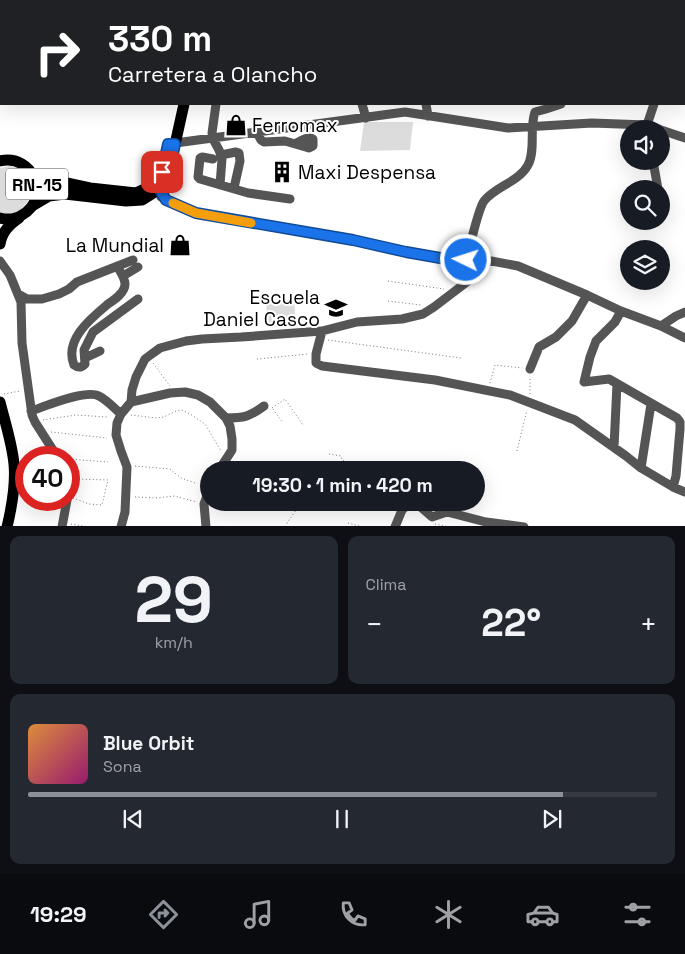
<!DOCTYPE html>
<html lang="es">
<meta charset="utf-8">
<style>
body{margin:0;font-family:"Space Grotesk",sans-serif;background:#242831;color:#f1f3f6;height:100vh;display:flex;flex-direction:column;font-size:19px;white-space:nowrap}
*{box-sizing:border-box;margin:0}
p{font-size:16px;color:#9ea1a6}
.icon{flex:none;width:28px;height:28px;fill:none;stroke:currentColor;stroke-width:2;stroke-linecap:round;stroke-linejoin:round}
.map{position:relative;height:526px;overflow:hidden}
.sheet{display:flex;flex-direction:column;gap:10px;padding:10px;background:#0d0f14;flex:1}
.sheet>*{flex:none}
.top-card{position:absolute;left:0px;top:0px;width:685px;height:105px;box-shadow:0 5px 20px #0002;background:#202124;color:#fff;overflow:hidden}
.fabs{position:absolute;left:620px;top:120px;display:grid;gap:10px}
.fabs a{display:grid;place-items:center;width:50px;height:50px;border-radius:50%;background:#171b24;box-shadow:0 5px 20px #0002;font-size:25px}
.speed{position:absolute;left:15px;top:446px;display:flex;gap:10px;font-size:25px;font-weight:700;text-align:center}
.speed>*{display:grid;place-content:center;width:65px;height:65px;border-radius:50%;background:#171b24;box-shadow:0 5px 20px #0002;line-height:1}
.speed .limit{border:8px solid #d22;background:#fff;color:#111}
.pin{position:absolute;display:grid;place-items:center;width:42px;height:42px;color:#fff;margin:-21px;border-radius:10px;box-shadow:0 2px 8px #0006}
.me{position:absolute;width:55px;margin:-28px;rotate:274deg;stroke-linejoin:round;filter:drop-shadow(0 0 4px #0008)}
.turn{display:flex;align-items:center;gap:18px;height:105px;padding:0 25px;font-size:22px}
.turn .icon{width:65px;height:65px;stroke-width:2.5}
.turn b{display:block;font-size:35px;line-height:42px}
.big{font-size:38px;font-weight:600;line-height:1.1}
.sheet .widget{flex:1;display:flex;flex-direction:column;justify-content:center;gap:8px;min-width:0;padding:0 18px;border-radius:10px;background:#242831}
.sheet .dial{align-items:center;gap:0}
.dial b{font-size:65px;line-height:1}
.song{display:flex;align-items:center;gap:15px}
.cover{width:60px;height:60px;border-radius:8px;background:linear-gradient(135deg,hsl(30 70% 55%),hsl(320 70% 35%))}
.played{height:5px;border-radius:2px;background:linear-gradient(90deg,#8c9099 85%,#363941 85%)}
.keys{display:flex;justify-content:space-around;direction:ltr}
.heat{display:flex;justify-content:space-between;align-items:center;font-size:28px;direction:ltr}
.sheet .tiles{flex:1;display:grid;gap:10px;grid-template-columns:1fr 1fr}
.widget:last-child{grid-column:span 2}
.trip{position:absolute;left:200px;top:461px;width:285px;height:50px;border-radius:25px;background:#171b24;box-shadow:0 5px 20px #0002;font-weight:600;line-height:50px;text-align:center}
.tab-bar{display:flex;height:80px;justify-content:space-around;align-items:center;background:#090b0e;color:#9ea1a6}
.tab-bar .icon{width:35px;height:35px}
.tab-bar .active{color:#8c9099}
.tab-bar b{font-size:22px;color:#f1f3f6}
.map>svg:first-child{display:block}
</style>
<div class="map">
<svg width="685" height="527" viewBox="0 0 685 527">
<rect width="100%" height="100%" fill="#fff"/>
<path fill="#dcdcdc" d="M364 122H413L410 150 360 151Z
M9 166C15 167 20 168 24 172 34 181 34 196 25 205 21 209 18 213 12 214 8 215 4 214 0 213V168Z
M294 300 296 325 268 327 266 302Z"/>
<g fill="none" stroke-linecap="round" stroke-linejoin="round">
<path stroke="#777" stroke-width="1" stroke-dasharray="1 2.5" stroke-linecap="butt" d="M388 281 444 289
M388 301 421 305
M328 340 461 358
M257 359 308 354
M153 363 170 386
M490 383 495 365 522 368
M4 394 20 391
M530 394V378
M272 408 285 399 303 425
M273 409 283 423
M131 415 156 418 164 417 176 411 182 410 190 414 205 424 221 451
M43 420 76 415 107 417
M51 432 107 438
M517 451 527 410
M329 454 341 456 342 460 360 467 358 470
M69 459 108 462
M135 466 170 469 181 478 195 483
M135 497 157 498 174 496 197 502
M73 498 89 504 102 505 108 480 77 479
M364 503 396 505
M348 523 363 527
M71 524 89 527
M435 524 449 527
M287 527V523L296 510 299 502"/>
<path stroke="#555" stroke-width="9" d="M146 0 150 1
M411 0 412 1
M562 0V1
M129 1V0
M684 39 685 38
M216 104 212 133 213 139 219 150 222 159 220 185
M362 104 366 118
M426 104 428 116
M648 129 647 125 654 104
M661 130 685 138
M257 133 261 140 264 142 285 141 309 148 313 146V139C307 136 300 141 295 144
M168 144 405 112 508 128 592 123 647 125 659 129
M221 155 236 152 239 153 240 161 234 188
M213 159 202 157 200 158 198 177 200 179 248 193 290 199
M653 161 658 189
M161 197 196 213 353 240 406 252 446 259 486 260 518 266 587 295 621 311 661 326 685 338
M471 241C474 231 479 208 484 201 496 186 519 182 528 165 536 150 529 128 535 112L546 109 561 104
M0 261 10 275 21 302 22 343 32 415 35 422 58 458
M117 266C120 271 125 278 125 284 125 293 114 300 108 304 90 319 64 340 74 365 78 368 81 368 85 364L84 350 93 332 138 299
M123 276 138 267
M18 294 27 299H42L59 294 69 289 77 282 133 260
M621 311 615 322 596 341 590 357 584 382 609 379 677 418 680 422V429L676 476 673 487
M661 326 676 316 685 312
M322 331 316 354V363L322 366 435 380 510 395 575 420 626 456 641 468 673 487 685 492
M85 358 100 351
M530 369 539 347 556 337 572 321 587 295
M131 402 170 393 185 392 198 395 210 402 226 418 230 426 232 439V450L219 470
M31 411C46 406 86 389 99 396 107 400 114 408 121 414
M226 418C244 418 249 417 264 406
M614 447 617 384
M641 468 651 404
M69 480V488
M415 502 432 517 447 512 486 522 524 527
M62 527 67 500
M121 527 125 512 127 467 121 451 116 435 117 423 121 414 131 402 132 390 136 377 145 359 149 356 160 348 186 341 202 339 241 337 322 331 357 322 402 319 423 314 434 307 480 272 486 260
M206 527 204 504 209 490
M395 527 402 510 411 502"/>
<path stroke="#000" stroke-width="11" d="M195 1 196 0
M205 1V0
M0 161C33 153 52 198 22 215 16 219 8 220 0 218
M34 176 90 188 136 193 153 185 156 181
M160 187 161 192 166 200
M32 206 49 196 65 194 126 201 142 200 153 193 160 187 168 176 184 104
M0 244C2 232 9 225 19 218
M0 402C5 422 12 443 14 464 16 485 12 506 7 527"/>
</g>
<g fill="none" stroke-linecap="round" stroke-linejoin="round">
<g stroke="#114b97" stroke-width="12">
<path id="route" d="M162 172 168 144H175L168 176 160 187 161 192 166 200 196 213 353 240 406 252 446 259 466 260"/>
</g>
<use href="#route" stroke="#1a73e8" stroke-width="9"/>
<path stroke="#f59e0b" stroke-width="9" d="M173 203 196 213 251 223"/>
</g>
<defs>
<g id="shop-bare" transform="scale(1.725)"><path d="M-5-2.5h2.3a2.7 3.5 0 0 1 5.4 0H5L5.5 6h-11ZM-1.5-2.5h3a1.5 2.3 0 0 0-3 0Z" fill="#000" stroke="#fff" stroke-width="2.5" paint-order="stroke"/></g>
<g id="building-bare" transform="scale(1.725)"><path d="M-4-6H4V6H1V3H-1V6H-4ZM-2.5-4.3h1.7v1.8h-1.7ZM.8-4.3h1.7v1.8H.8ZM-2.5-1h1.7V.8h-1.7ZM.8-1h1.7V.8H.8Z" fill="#000" stroke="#fff" stroke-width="2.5" paint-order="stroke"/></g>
<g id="school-bare" transform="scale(1.725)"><path d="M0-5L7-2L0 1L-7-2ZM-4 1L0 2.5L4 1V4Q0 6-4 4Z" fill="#000" stroke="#fff" stroke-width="2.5" paint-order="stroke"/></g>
</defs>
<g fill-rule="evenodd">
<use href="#shop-bare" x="236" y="125"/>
<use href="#building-bare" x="282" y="172"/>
<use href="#shop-bare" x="180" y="245"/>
<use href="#school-bare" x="336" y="308"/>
</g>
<g text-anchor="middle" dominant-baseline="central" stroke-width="4" stroke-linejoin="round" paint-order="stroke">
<rect fill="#fff" stroke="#4c4c4c" stroke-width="1" x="6" y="168.5" width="62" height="31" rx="4"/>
<g font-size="18" font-weight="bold" fill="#000">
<text x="37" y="184">RN-15</text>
</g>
<g font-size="19" fill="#000" stroke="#fff" text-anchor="start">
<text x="252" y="125">Ferromax</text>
<text x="298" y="172">Maxi Despensa</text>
<text x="164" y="245" text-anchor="end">La Mundial</text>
<text x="320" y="297" text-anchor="end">Escuela<tspan x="320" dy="22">Daniel Casco</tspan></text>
</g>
</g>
</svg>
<div class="fabs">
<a><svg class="icon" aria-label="sound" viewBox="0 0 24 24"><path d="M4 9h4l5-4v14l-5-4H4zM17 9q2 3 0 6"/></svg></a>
<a><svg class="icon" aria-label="search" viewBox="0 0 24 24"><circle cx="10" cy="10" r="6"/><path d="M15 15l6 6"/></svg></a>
<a><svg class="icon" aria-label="layers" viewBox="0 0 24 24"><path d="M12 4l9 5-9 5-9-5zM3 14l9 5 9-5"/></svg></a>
</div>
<div class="speed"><div class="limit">40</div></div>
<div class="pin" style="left:162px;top:172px;background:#d93025"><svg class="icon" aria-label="arrive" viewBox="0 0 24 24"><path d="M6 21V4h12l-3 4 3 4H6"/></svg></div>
<svg class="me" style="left:466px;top:260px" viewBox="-20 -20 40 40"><circle r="17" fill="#1a73e8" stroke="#fff" stroke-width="3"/><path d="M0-11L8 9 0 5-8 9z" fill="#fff"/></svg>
<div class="trip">19:30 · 1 min · 420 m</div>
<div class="top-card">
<div class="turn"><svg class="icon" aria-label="right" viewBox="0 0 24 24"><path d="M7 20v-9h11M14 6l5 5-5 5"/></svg><div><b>330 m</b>Carretera a Olancho</div></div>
</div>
</div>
<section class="sheet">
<div class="tiles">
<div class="widget dial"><b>29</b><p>km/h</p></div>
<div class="widget"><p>Clima</p>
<div class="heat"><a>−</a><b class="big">22°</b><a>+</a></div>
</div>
<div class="widget">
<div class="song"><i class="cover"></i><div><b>Blue Orbit</b><p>Sona</p></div></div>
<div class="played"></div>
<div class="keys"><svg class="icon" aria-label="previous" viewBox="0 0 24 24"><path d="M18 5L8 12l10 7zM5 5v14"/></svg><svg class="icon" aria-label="pause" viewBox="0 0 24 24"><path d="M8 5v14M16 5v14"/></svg><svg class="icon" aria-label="next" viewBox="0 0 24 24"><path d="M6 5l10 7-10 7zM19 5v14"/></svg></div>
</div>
</div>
</section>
<nav class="tab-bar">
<b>19:29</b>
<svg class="icon active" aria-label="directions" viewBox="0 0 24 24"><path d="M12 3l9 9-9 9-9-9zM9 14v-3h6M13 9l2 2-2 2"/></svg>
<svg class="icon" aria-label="music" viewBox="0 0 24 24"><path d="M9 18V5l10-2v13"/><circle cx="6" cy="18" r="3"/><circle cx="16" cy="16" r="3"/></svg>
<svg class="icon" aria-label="phone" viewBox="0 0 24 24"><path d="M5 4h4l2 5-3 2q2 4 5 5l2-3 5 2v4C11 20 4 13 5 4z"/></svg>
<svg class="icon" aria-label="climate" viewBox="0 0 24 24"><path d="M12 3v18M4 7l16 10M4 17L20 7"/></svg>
<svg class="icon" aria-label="car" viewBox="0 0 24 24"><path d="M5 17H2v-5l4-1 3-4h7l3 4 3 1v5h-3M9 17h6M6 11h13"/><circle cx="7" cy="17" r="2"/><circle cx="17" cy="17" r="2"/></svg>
<svg class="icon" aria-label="filters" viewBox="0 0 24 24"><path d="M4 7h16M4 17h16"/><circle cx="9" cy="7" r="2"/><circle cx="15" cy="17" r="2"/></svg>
</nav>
